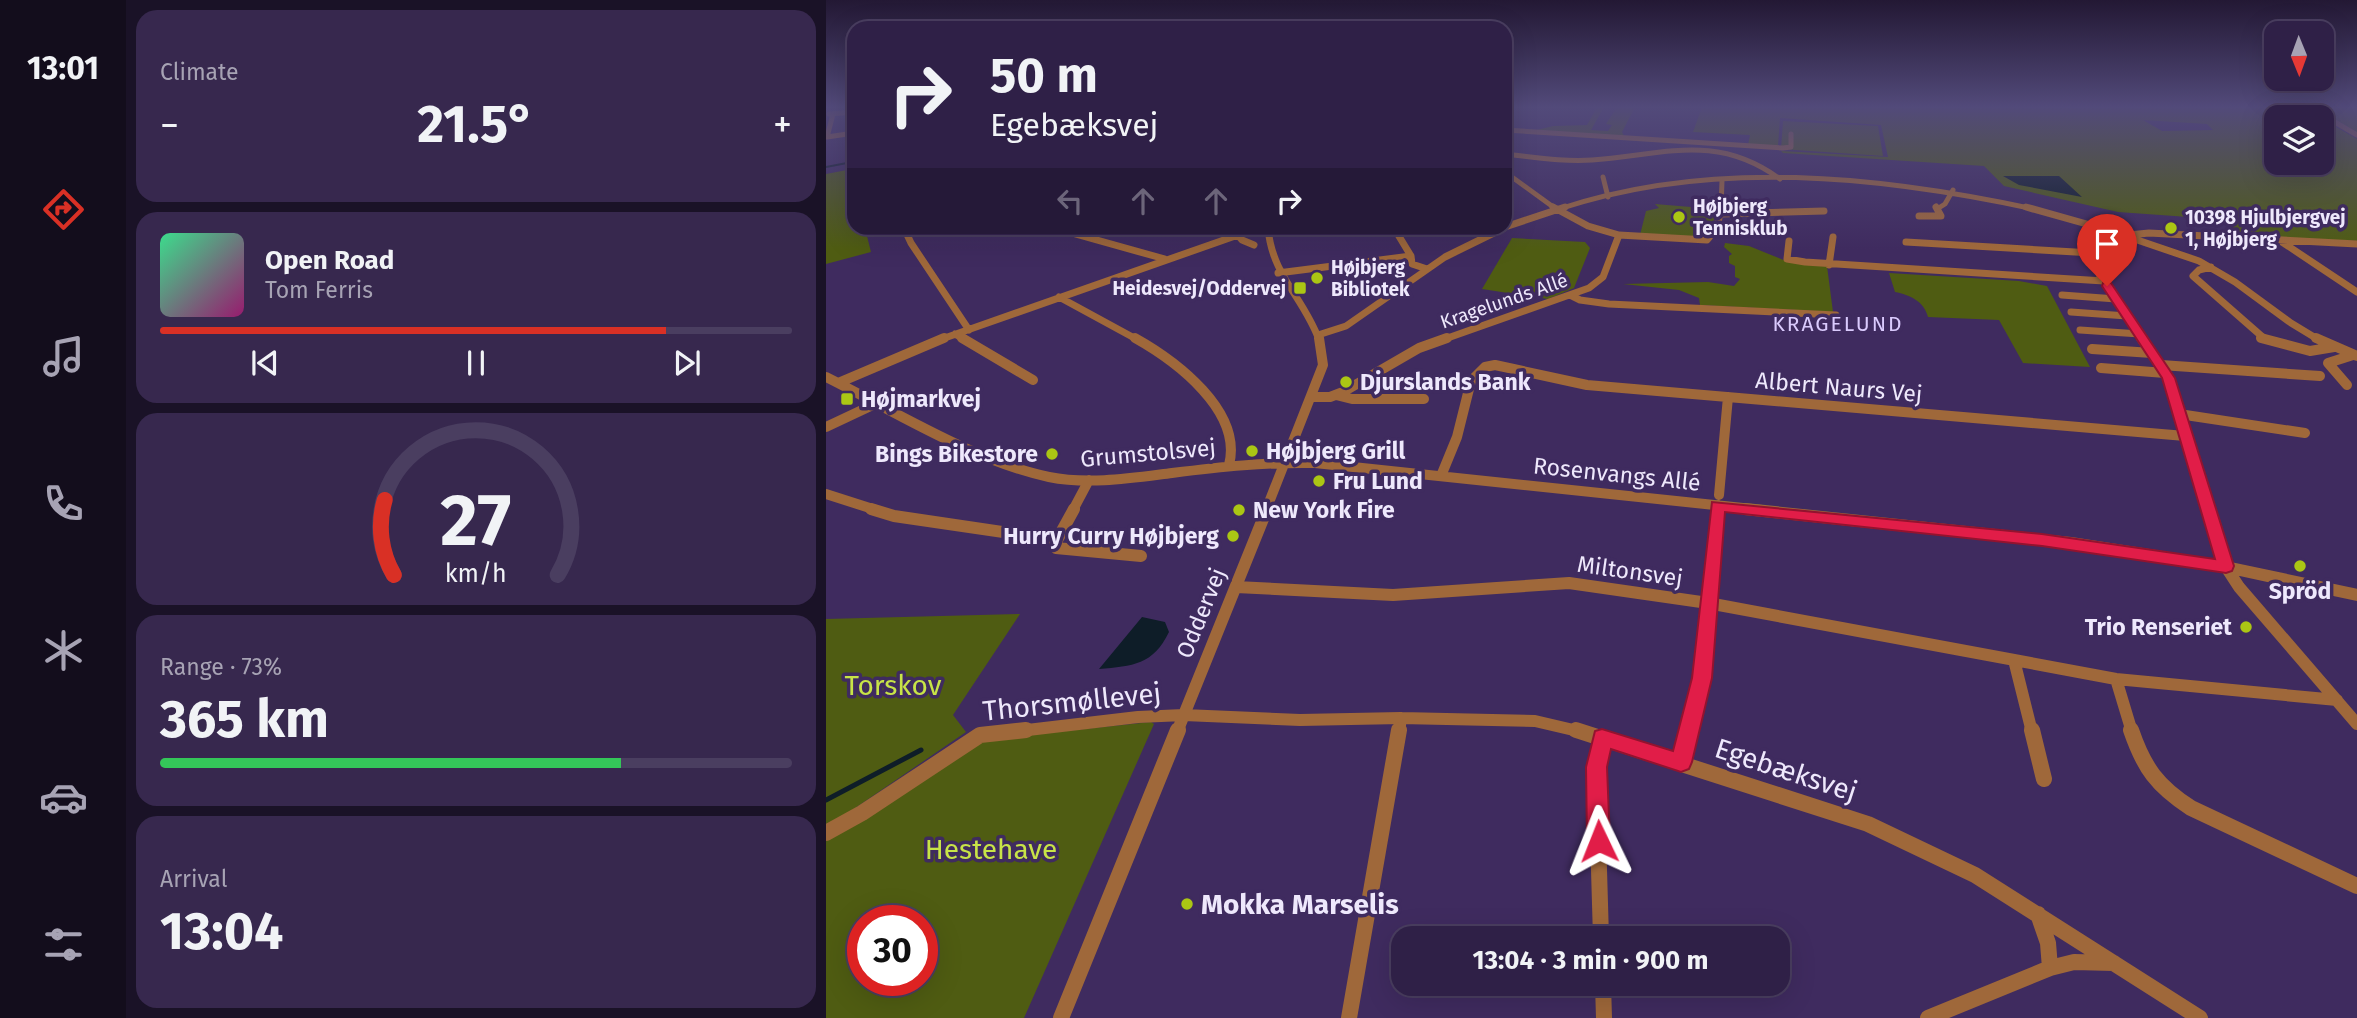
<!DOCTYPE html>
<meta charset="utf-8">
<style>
body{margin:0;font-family:"Fira Sans",sans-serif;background:#37284e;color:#f1f3f6;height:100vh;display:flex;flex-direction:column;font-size:26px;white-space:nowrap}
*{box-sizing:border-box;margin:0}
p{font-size:23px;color:#a7a3b4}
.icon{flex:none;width:38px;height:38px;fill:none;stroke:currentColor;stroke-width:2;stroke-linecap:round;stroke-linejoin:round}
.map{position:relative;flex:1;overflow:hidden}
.details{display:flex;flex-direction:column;gap:10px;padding:10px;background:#1a1227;width:700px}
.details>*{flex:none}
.banner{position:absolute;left:21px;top:21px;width:665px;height:214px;border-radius:21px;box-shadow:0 7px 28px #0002,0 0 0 2px #4a3e60;background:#2f2047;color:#f1f3f6;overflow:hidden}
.needle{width:46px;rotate:179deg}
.buttons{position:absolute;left:1438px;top:21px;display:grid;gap:14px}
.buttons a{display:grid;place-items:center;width:70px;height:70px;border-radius:14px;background:#2f2047;box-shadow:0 7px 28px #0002,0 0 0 2px #4a3e60;font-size:35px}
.speed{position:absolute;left:21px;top:905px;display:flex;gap:14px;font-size:35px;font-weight:700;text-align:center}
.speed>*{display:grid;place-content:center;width:91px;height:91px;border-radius:50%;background:#2f2047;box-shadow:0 7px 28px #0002,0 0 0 2px #4a3e60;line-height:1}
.speed .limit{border:10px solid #d22;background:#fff;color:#111}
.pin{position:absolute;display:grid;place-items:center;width:60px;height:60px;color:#fff;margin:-72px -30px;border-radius:50% 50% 50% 0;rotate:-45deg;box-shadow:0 0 7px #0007}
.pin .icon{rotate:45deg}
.me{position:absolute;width:77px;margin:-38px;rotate:358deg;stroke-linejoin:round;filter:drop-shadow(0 0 5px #0008)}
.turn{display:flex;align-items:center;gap:24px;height:147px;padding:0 28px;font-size:32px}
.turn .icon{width:91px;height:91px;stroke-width:2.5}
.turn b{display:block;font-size:49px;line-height:60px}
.lanes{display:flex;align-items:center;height:66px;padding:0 28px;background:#0003;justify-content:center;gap:35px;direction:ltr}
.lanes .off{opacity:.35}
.big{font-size:52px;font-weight:700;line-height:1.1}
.details .tile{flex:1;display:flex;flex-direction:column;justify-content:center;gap:10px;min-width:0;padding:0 24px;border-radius:21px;background:#37284e}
.details .dial{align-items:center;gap:0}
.dial svg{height:182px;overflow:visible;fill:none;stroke:#4a3e60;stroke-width:7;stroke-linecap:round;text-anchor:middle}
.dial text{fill:#f1f3f6;stroke:none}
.song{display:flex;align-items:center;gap:21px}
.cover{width:84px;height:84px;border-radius:10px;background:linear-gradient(135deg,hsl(150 70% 55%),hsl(320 70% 35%))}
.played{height:7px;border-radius:4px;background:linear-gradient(90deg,#d93025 80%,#4a3e60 80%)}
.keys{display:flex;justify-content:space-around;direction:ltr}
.heat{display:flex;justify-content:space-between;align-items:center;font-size:38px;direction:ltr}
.charge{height:10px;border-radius:5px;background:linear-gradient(90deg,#34c759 73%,#4a3e60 0)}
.trip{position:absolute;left:565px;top:926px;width:399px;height:70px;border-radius:21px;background:#2f2047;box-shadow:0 7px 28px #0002,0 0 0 2px #4a3e60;font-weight:700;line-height:70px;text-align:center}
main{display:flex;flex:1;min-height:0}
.dock{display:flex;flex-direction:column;width:126px;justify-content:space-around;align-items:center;background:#130d1c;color:#a7a3b4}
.dock .icon{width:49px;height:49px}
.dock .current{color:#d93025}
.dock b{font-size:32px;color:#f1f3f6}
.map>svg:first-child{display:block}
</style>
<main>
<nav class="dock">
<b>13:01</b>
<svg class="icon current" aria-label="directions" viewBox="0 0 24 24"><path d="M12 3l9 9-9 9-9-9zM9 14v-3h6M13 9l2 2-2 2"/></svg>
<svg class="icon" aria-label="music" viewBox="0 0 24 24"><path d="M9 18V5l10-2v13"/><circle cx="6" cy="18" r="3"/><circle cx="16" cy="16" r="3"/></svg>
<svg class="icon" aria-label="phone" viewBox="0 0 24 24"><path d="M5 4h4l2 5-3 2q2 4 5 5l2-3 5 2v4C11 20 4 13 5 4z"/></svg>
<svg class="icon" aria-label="climate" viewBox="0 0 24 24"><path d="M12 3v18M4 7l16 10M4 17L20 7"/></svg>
<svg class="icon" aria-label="car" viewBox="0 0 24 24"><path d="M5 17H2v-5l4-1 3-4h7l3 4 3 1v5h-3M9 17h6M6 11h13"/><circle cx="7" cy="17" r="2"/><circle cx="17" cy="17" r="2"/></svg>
<svg class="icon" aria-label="filters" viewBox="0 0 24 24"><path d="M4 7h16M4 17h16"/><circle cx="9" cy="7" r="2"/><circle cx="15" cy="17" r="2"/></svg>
</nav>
<section class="details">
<div class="tile"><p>Climate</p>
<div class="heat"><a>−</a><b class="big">21.5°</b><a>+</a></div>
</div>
<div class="tile">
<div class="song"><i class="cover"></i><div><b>Open Road</b><p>Tom Ferris</p></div></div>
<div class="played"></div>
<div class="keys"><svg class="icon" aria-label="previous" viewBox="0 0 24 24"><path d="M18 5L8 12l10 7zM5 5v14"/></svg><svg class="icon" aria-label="pause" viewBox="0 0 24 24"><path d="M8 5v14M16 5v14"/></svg><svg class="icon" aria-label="next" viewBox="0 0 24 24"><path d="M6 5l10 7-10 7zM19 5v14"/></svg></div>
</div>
<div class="tile dial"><svg viewBox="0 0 100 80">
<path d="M14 69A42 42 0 1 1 86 69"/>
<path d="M14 69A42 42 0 0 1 10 36" stroke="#d93025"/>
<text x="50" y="56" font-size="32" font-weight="700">27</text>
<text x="50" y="72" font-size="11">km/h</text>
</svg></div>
<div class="tile"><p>Range · 73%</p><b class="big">365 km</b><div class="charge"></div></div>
<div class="tile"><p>Arrival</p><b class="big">13:04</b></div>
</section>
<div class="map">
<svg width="1531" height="1018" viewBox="0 0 1531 1018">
<rect width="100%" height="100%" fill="#3f2b5f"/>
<path fill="#4f5c12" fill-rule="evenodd" d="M771 107H778L765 130 782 131 786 125 780 124 791 107H809L796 132 798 136 711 130 727 126 761 125Z
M876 107H1478L1493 117H1451V163H1496V119L1531 139V241L1416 237 1391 219 1292 212 1178 186 1158 166 957 153 955 151 1062 157 1055 125 954 118 952 146 922 145 924 135 867 132ZM1317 120 1381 124 1387 130 1336 131Z
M1488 107H1531V132Z
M957 121 1052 126 1057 156 955 149Z
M21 170 28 183V228H39L45 252 0 264V174Z
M829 204 889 209 888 223 879 238 814 235 820 211 833 208Z
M686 238 759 242 764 248 748 288 722 299 656 289Z
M899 243 923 246 960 261 1001 266 1007 312 874 305 873 298 853 290 797 284 882 282 908 286 914 279 909 277V266L903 263V256L906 254 898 247Z
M1063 273 1193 281 1221 286 1264 367 1197 363 1173 320 1102 317C1098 301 1084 295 1069 292Z
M194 614 127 715 140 732 0 828V619Z
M325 722 328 724 198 1018H0V839L148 744 174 738ZM37 920H96V980H37Z"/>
<path fill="#0e1d28" d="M1177 176H1233L1256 197 1193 185Z
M316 617 339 622 343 632C327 665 307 666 273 669Z"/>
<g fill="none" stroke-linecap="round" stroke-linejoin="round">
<path stroke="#0e1d28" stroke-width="2" d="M0 167 21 163"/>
<path stroke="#0e1d28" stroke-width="5" d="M0 800 95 750"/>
<path stroke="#9f683a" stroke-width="5" d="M1483 107 1531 135
M3 114 28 112
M7 114 1 137 28 133
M679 130 957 148 965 147V134
M679 154C708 157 737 162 766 160 837 155 890 132 954 179
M679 172 730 209
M777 177 782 197
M733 209C886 158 1054 176 1208 209
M895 209 896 181
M1111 209 1119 204 1127 190"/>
<path stroke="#9f683a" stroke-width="7" d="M1200 207 1282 230 1373 261 1409 282 1465 323 1493 340
M895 214 998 211
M1093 216H1115L1110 207
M679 227 739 207
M78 228 85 243 143 330
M228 228 339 259
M406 228 416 240 428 245
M442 228C446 276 478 298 493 340
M568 228 585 256 586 264 601 269
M1282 230 1269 235C1265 250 1268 262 1274 276L1317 340
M793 235 881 240 891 228 895 207
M1303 235 1323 233 1531 244
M963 241 961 259 979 262 1278 281
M1080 242 1266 253
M1456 242 1531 292
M1003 265 1007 237
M1385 267 1373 270 1367 276 1440 340
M452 273 585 256
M744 295 754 300 783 304 1010 315
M1236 295 1290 299
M233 297 312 340
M1245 312 1301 316
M1254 330 1314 334
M129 334 139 340
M492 335 520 326 619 257 678 228
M113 340 412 235
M616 340 763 288 777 277 793 235 762 226 727 207"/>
<path stroke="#9f683a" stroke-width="10" d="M136 338 207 380
M309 338C350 361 417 411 403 465
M1315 338 1342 378 1383 510
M1435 338 1484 351 1508 347
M1490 338 1531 356
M1266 349 1326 353
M1335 365 1494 376
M1275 368 1339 373
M0 377C68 411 150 462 223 477 263 485 306 478 346 473 394 467 440 462 489 463L936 510
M12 383 118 338
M1521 385 1502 363 1527 355
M510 395 526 399H598
M485 397H504L517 392 593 348 621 338
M1353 414 1479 433
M0 427 51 403
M615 476 631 437 645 381 659 367 669 365 761 385 1359 436
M0 494 50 510
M893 495 902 397
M247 510 263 480
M440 510 497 365 493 338
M892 510V505"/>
<path stroke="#9f683a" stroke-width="12" d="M45 509 68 516 231 540
M248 509 231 540 230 548 315 556
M919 509 1245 543 1400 567 1531 595
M1382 509 1400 567 1413 587 1531 724
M410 587 567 595 743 583 882 603 1290 679 1511 700
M1188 660 1206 732
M1290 679 1306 732
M185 732 312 717 358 715 474 720 575 718 709 721 756 732
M351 732 441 509
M573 732 575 718
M863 732 876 678 892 509"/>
<path stroke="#9f683a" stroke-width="16" d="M750 730 1042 824 1149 875 1374 1018
M1206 730 1218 779
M1305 730C1318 768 1331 786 1365 808L1531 886
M855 762 863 730
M0 833 36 813 154 735 200 730
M1212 914 1222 943 1224 968
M775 938 770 767 776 738
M777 984 778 1018
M235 1018 352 730
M523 1018 573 730
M1102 1018 1224 968 1248 962 1288 963"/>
</g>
<linearGradient id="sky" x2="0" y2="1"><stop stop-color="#231834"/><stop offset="0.43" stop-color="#524a7a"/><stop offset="1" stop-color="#524a7a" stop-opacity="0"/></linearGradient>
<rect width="1531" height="249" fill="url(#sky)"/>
<path fill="#e11d48" stroke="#92132f" stroke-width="2" d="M1277 283H1285L1349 378 1408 566 1406 571 1400 573 1216 546 899 512 886 678 866 762 863 769 855 772 785 749 781 767 784 841 781 848 773 851 764 848 761 841 760 767 769 731 776 729 847 751 866 678 886 502 1216 534 1389 559 1336 378 1276 286Z"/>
<g fill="#abc614" stroke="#3f2b5f" stroke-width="2.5">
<circle cx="853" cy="217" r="7"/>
<circle cx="1345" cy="228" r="7"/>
<circle cx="491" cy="278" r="7"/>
<rect x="467" y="281" width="14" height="14" rx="3.5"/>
<circle cx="520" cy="382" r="7"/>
<rect x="14" y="392" width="14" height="14" rx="3.5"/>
<circle cx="426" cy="451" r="7"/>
<circle cx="226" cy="454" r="7"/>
<circle cx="493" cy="481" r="7"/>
<circle cx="413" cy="510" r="7"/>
<circle cx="407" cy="536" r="7"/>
<circle cx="1474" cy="566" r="7"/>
<circle cx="1420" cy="627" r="7"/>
<circle cx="361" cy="904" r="7"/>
</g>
<g text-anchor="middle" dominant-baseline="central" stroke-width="7" stroke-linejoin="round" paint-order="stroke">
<g font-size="19" font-weight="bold" fill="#eee8fc" stroke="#3f2b5f" text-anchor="start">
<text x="867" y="206">Højbjerg<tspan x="867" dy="22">Tennisklub</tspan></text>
<text x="1359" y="217">10398 Hjulbjergvej<tspan x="1359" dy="22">1, Højbjerg</tspan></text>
<text x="505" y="267">Højbjerg<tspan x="505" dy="22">Bibliotek</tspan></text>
<text x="460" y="288" text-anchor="end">Heidesvej/Oddervej</text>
</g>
<g font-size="19" fill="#eee8fc" stroke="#3f2b5f">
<text transform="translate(678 301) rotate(-19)">Kragelunds Allé</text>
</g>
<g font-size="21" letter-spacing="2" fill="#dacafd" stroke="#3f2b5f">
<text x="1012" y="324">KRAGELUND</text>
</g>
<g font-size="23" font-weight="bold" fill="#eee8fc" stroke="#3f2b5f" text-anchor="start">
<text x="534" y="382">Djurslands Bank</text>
<text x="35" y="399">Højmarkvej</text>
<text x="440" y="451">Højbjerg Grill</text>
<text x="212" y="454" text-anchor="end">Bings Bikestore</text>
<text x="507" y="481">Fru Lund</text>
<text x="427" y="510">New York Fire</text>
<text x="393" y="536" text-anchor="end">Hurry Curry Højbjerg</text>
<text x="1474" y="591" text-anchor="middle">Spröd</text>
<text x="1406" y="627" text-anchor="end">Trio Renseriet</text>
</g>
<g font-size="23" fill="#eee8fc" stroke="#3f2b5f">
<text transform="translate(1013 387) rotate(5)">Albert Naurs Vej</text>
<text transform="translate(322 453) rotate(-5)">Grumstolsvej</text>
<text transform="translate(791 474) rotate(6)">Rosenvangs Allé</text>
<text transform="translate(804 571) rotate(8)">Miltonsvej</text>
<text transform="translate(375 613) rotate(-68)">Oddervej</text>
</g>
<g font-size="28" fill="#c8e447" stroke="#3f2b5f">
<text x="67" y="685">Torskov</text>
<text x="165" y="849">Hestehave</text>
</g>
<g font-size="28" fill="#eee8fc" stroke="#3f2b5f">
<text transform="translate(246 702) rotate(-6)">Thorsmøllevej</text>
<text transform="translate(960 770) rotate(18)">Egebæksvej</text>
</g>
<g font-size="28" font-weight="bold" fill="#eee8fc" stroke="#3f2b5f" text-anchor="start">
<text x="375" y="904">Mokka Marselis</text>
</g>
</g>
</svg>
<div class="buttons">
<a><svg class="needle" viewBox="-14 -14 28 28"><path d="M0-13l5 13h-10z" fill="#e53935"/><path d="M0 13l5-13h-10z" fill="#a7a3b4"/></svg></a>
<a><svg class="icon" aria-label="layers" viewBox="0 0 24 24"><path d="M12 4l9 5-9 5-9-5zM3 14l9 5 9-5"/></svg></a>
</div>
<div class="speed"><div class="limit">30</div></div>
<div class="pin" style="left:1281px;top:286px;background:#d93025"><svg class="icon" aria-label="arrive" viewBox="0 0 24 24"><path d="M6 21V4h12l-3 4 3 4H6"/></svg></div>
<svg class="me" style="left:773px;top:841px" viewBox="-20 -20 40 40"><path d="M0-17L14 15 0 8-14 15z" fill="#e11d48" stroke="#fff" stroke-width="4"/></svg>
<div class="trip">13:04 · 3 min · 900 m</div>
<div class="banner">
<div class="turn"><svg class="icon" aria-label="right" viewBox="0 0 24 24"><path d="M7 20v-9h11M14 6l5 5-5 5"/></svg><div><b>50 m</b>Egebæksvej</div></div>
<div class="lanes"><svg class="icon off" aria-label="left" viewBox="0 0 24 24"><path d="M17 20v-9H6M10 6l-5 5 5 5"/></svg><svg class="icon off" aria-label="ahead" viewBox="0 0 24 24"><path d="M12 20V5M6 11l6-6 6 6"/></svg><svg class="icon off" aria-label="ahead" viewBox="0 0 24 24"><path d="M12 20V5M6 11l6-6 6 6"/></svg><svg class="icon" aria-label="right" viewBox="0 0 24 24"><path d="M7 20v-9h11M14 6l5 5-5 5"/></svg></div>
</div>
</div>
</main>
